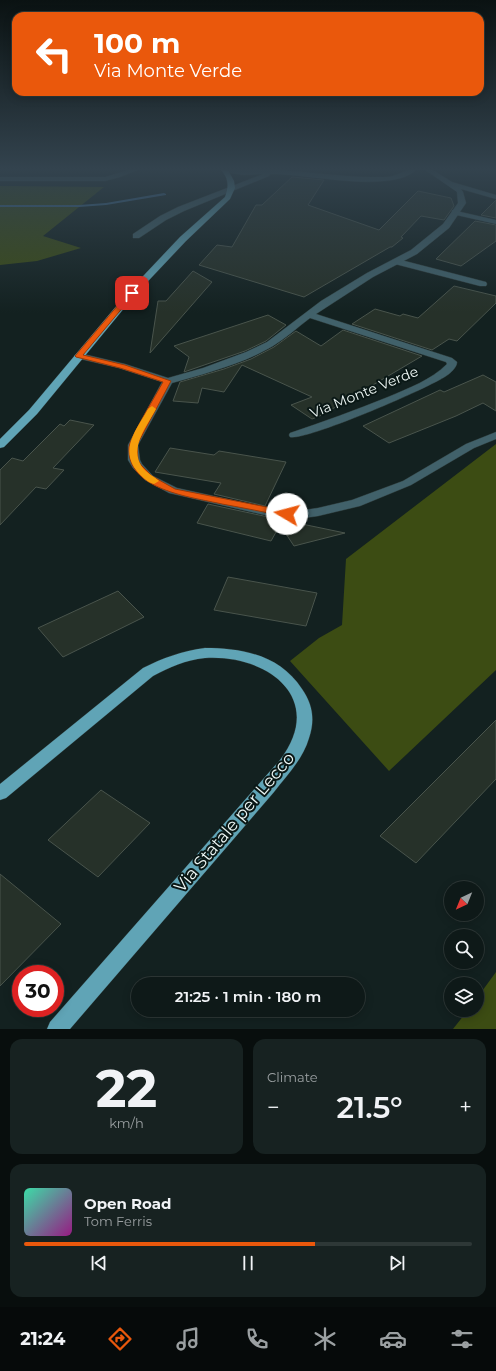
<!DOCTYPE html>
<meta charset="utf-8">
<style>
body{margin:0;font-family:Montserrat,sans-serif;background:#172221;color:#f1f3f6;height:100vh;display:flex;flex-direction:column;font-size:15px;white-space:nowrap}
*{box-sizing:border-box;margin:0}
p{font-size:13px;color:#9ba0a2}
.icon{flex:none;width:22px;height:22px;fill:none;stroke:currentColor;stroke-width:2;stroke-linecap:round;stroke-linejoin:round}
.map{position:relative;height:1029px;overflow:hidden}
.drawer{display:flex;flex-direction:column;gap:10px;padding:10px;background:#080e0d;flex:1}
.drawer>*{flex:none}
.guide{position:absolute;left:12px;top:12px;width:472px;height:84px;border-radius:12px;box-shadow:0 2px 10px #0003,0 0 0 1px #2e3837;background:#ea580c;color:#fff;overflow:hidden}
.needle{width:26px;rotate:223deg}
.fabs{position:absolute;left:444px;top:881px;display:grid;gap:8px}
.fabs a{display:grid;place-items:center;width:40px;height:40px;border-radius:50%;background:#0e1918;box-shadow:0 2px 10px #0003,0 0 0 1px #2e3837;font-size:20px}
.speed{position:absolute;left:12px;top:965px;display:flex;gap:8px;font-size:20px;font-weight:700;text-align:center}
.speed>*{display:grid;place-content:center;width:52px;height:52px;border-radius:50%;background:#0e1918;box-shadow:0 2px 10px #0003,0 0 0 1px #2e3837;line-height:1}
.speed .limit{border:6px solid #d22;background:#fff;color:#111}
.pin{position:absolute;display:grid;place-items:center;width:34px;height:34px;color:#fff;margin:-17px;border-radius:8px;box-shadow:0 2px 6px #0006}
.me{position:absolute;width:44px;margin:-22px;rotate:278deg;stroke-linejoin:round;filter:drop-shadow(0 0 3px #0008)}
.turn{display:flex;align-items:center;gap:14px;height:84px;padding:0 16px;font-size:18px}
.turn .icon{width:52px;height:52px;stroke-width:2.5}
.turn b{display:block;font-size:28px;line-height:34px}
.big{font-size:30px;font-weight:600;line-height:1.1}
.drawer .tile{flex:1;display:flex;flex-direction:column;justify-content:center;gap:6px;min-width:0;padding:0 14px;border-radius:12px;background:#172221}
.drawer .dial{align-items:center;gap:0}
.dial b{font-size:52px;line-height:1}
.song{display:flex;align-items:center;gap:12px}
.cover{width:48px;height:48px;border-radius:6px;background:linear-gradient(135deg,hsl(160 70% 55%),hsl(310 70% 35%))}
.played{height:4px;border-radius:2px;background:linear-gradient(90deg,#ea580c 65%,#2e3837 65%)}
.keys{display:flex;justify-content:space-around;direction:ltr}
.heat{display:flex;justify-content:space-between;align-items:center;font-size:22px;direction:ltr}
.drawer .tiles{flex:1;display:grid;gap:10px;grid-template-columns:1fr 1fr}
.tile:last-child{grid-column:span 2}
.trip{position:absolute;left:131px;top:977px;width:234px;height:40px;border-radius:20px;background:#0e1918;box-shadow:0 2px 10px #0003,0 0 0 1px #2e3837;font-weight:600;line-height:40px;text-align:center}
.tabs{display:flex;height:64px;justify-content:space-around;align-items:center;background:#060a0a;color:#9ba0a2}
.tabs .icon{width:28px;height:28px}
.tabs .on{color:#ea580c}
.tabs b{font-size:18px;color:#f1f3f6}
.map>svg:first-child{display:block}
</style>
<div class="map">
<svg width="496" height="1029" viewBox="0 0 496 1029">
<rect width="100%" height="100%" fill="#132120"/>
<path fill="#3c4c13" d="M0 186 104 187 43 236 81 248 37 261 0 265Z
M496 444V670L389 771 290 661 319 638 342 625 346 559Z
M496 972V1029H453L468 1010H477V998Z"/>
<g fill="none" stroke-linecap="round" stroke-linejoin="round">
<path fill="#41719e" fill-rule="evenodd" d="M164 193 166 194V195L106 205 79 207H0V205H79L106 203Z"/>
</g>
<path fill="#263129" stroke="#49544c" d="M292 177 324 180 308 205 379 230 418 191 451 198 454 206 444 220 421 216 401 237 403 238 392 247H390L304 297 199 265 217 245 232 247 256 205H262Z
M496 200V218L481 215Z
M475 221 496 225V241L461 266 436 259Z
M193 271 212 282 150 353 158 301H166Z
M454 286 496 296V303L457 341 449 339 432 350 352 324 375 309 400 316 403 314 418 318Z
M268 315 286 325 266 341 245 351 184 372 189 357 174 346Z
M343 330 422 356 322 415 312 419 291 405 312 397 242 365 224 392 202 388 198 403 173 401 180 382 224 369 251 359 274 347 296 331 321 346Z
M483 375 496 382V411L483 403 456 416 389 443 363 426 440 390 444 392Z
M70 420 94 425 53 468 64 470 46 489 36 487 0 525V470L12 458 23 461 60 424 64 426Z
M170 448 214 455 219 451 286 462 265 506 214 494 221 483 155 472Z
M208 504 273 518 345 533 294 546 280 525 271 541 197 523Z
M228 577 317 593 306 626 214 610Z
M118 591 144 617 63 657 38 628Z
M496 720V779L416 863 380 836Z
M101 790 150 823 98 877 48 840Z
M0 874 61 924 0 986Z"/>
<g fill="none" stroke-linecap="round" stroke-linejoin="round">
<g stroke="#2d3b3a" stroke-width="1">
<path id="lane" d="M452 210 496 220V224L452 214Z
M395 260H401L486 282 487 284 486 286H480L395 264Z"/>
</g>
<g stroke="#2d3b3a" stroke-width="1">
<path id="street" d="M132 169H140L120 177 105 181H0V177H105Z
M226 169C243 171 259 169 275 170 312 172 348 178 385 177 397 177 407 168 417 169 393 195 304 173 270 174L269 176 184 211 166 220 139 238H133V234L160 216 178 207 263 174 244 175 224 172V170Z
M424 169H431L452 182 496 195V199L461 189 463 192 466 203 449 228 417 254 373 277 316 314 452 358 457 362C457 367 451 373 446 376 429 388 306 441 290 437L289 435 290 433C323 422 356 410 388 397 409 388 431 380 447 364L446 362 310 318C298 327 286 338 273 346 245 363 204 374 172 383L138 445 140 460 142 464 153 476 177 488 273 509 297 511 318 508 352 500 403 481 466 444 496 432V439L474 448 411 485 360 506 318 516 297 519 273 517 169 493 145 480 133 468 128 460V445L162 382 119 368 76 358 74 356 76 354 79 353 125 364 168 378 203 368 246 352 267 342 321 301 367 273 411 250 443 224 458 203 457 192Z"/>
</g>
<g stroke="#2d3b3a" stroke-width="1">
<path id="primary" d="M220 169 228 170 234 181 235 188 230 199 186 241 135 295 37 414 4 447 0 448V439L29 410 129 291 180 237 225 197C229 186 229 178 220 169Z
M205 648C242 648 280 655 302 689 313 705 315 720 309 738 303 759 287 775 274 792L70 1029H47L50 1022 280 760C327 698 267 654 205 658 185 660 170 667 153 676L6 798 0 800V784L143 668C163 658 182 651 205 648Z"/>
</g>
<use href="#lane" fill="#41616a" fill-rule="evenodd"/>
<use href="#street" fill="#41616a" fill-rule="evenodd"/>
<use href="#primary" fill="#60a4b6" fill-rule="evenodd"/>
</g>
<linearGradient id="sky" x2="0" y2="1"><stop stop-color="#0a1212"/><stop offset="0.54" stop-color="#33434e"/><stop offset="1" stop-color="#33434e" stop-opacity="0"/></linearGradient>
<rect width="496" height="313" fill="url(#sky)"/>
<path fill="#ea580c" stroke="#983908" d="M129 292 135 293 83 355 125 365 171 381 137 445 138 460 141 465 152 476 175 489 287 511 291 512 292 514 291 516 287 517C265 512 244 508 222 504 191 497 126 490 129 447 130 438 157 393 163 382L120 368 76 357 75 356Z"/>
<path fill="#f59e0b" d="M152 406 156 409C147 426 129 447 142 467 146 473 154 476 159 481L154 484C148 483 141 476 137 471 119 449 137 429 148 409Z"/>
<g text-anchor="middle" dominant-baseline="central" stroke-width="4" stroke-linejoin="round" paint-order="stroke">
<g font-size="14" fill="#eef7f5" stroke="#0a1816">
<text transform="translate(364 392) rotate(-22)">Via Monte Verde</text>
</g>
<g font-size="17" fill="#eef7f5" stroke="#0a1816">
<text transform="translate(234 822) rotate(-50)">Via Statale per Lecco</text>
</g>
</g>
</svg>
<div class="fabs">
<a><svg class="needle" viewBox="-14 -14 28 28"><path d="M0-13l5 13h-10z" fill="#e53935"/><path d="M0 13l5-13h-10z" fill="#9ba0a2"/></svg></a>
<a><svg class="icon" aria-label="search" viewBox="0 0 24 24"><circle cx="10" cy="10" r="6"/><path d="M15 15l6 6"/></svg></a>
<a><svg class="icon" aria-label="layers" viewBox="0 0 24 24"><path d="M12 4l9 5-9 5-9-5zM3 14l9 5 9-5"/></svg></a>
</div>
<div class="speed"><div class="limit">30</div></div>
<div class="pin" style="left:132px;top:293px;background:#d93025"><svg class="icon" aria-label="arrive" viewBox="0 0 24 24"><path d="M6 21V4h12l-3 4 3 4H6"/></svg></div>
<svg class="me" style="left:287px;top:514px" viewBox="-20 -20 40 40"><circle r="19" fill="#fff"/><path d="M0-13L10 11 0 6-10 11z" fill="#ea580c"/></svg>
<div class="trip">21:25 · 1 min · 180 m</div>
<div class="guide">
<div class="turn"><svg class="icon" aria-label="left" viewBox="0 0 24 24"><path d="M17 20v-9H6M10 6l-5 5 5 5"/></svg><div><b>100 m</b>Via Monte Verde</div></div>
</div>
</div>
<section class="drawer">
<div class="tiles">
<div class="tile dial"><b>22</b><p>km/h</p></div>
<div class="tile"><p>Climate</p>
<div class="heat"><a>−</a><b class="big">21.5°</b><a>+</a></div>
</div>
<div class="tile">
<div class="song"><i class="cover"></i><div><b>Open Road</b><p>Tom Ferris</p></div></div>
<div class="played"></div>
<div class="keys"><svg class="icon" aria-label="previous" viewBox="0 0 24 24"><path d="M18 5L8 12l10 7zM5 5v14"/></svg><svg class="icon" aria-label="pause" viewBox="0 0 24 24"><path d="M8 5v14M16 5v14"/></svg><svg class="icon" aria-label="next" viewBox="0 0 24 24"><path d="M6 5l10 7-10 7zM19 5v14"/></svg></div>
</div>
</div>
</section>
<nav class="tabs">
<b>21:24</b>
<svg class="icon on" aria-label="directions" viewBox="0 0 24 24"><path d="M12 3l9 9-9 9-9-9zM9 14v-3h6M13 9l2 2-2 2"/></svg>
<svg class="icon" aria-label="music" viewBox="0 0 24 24"><path d="M9 18V5l10-2v13"/><circle cx="6" cy="18" r="3"/><circle cx="16" cy="16" r="3"/></svg>
<svg class="icon" aria-label="phone" viewBox="0 0 24 24"><path d="M5 4h4l2 5-3 2q2 4 5 5l2-3 5 2v4C11 20 4 13 5 4z"/></svg>
<svg class="icon" aria-label="climate" viewBox="0 0 24 24"><path d="M12 3v18M4 7l16 10M4 17L20 7"/></svg>
<svg class="icon" aria-label="car" viewBox="0 0 24 24"><path d="M5 17H2v-5l4-1 3-4h7l3 4 3 1v5h-3M9 17h6M6 11h13"/><circle cx="7" cy="17" r="2"/><circle cx="17" cy="17" r="2"/></svg>
<svg class="icon" aria-label="filters" viewBox="0 0 24 24"><path d="M4 7h16M4 17h16"/><circle cx="9" cy="7" r="2"/><circle cx="15" cy="17" r="2"/></svg>
</nav>
